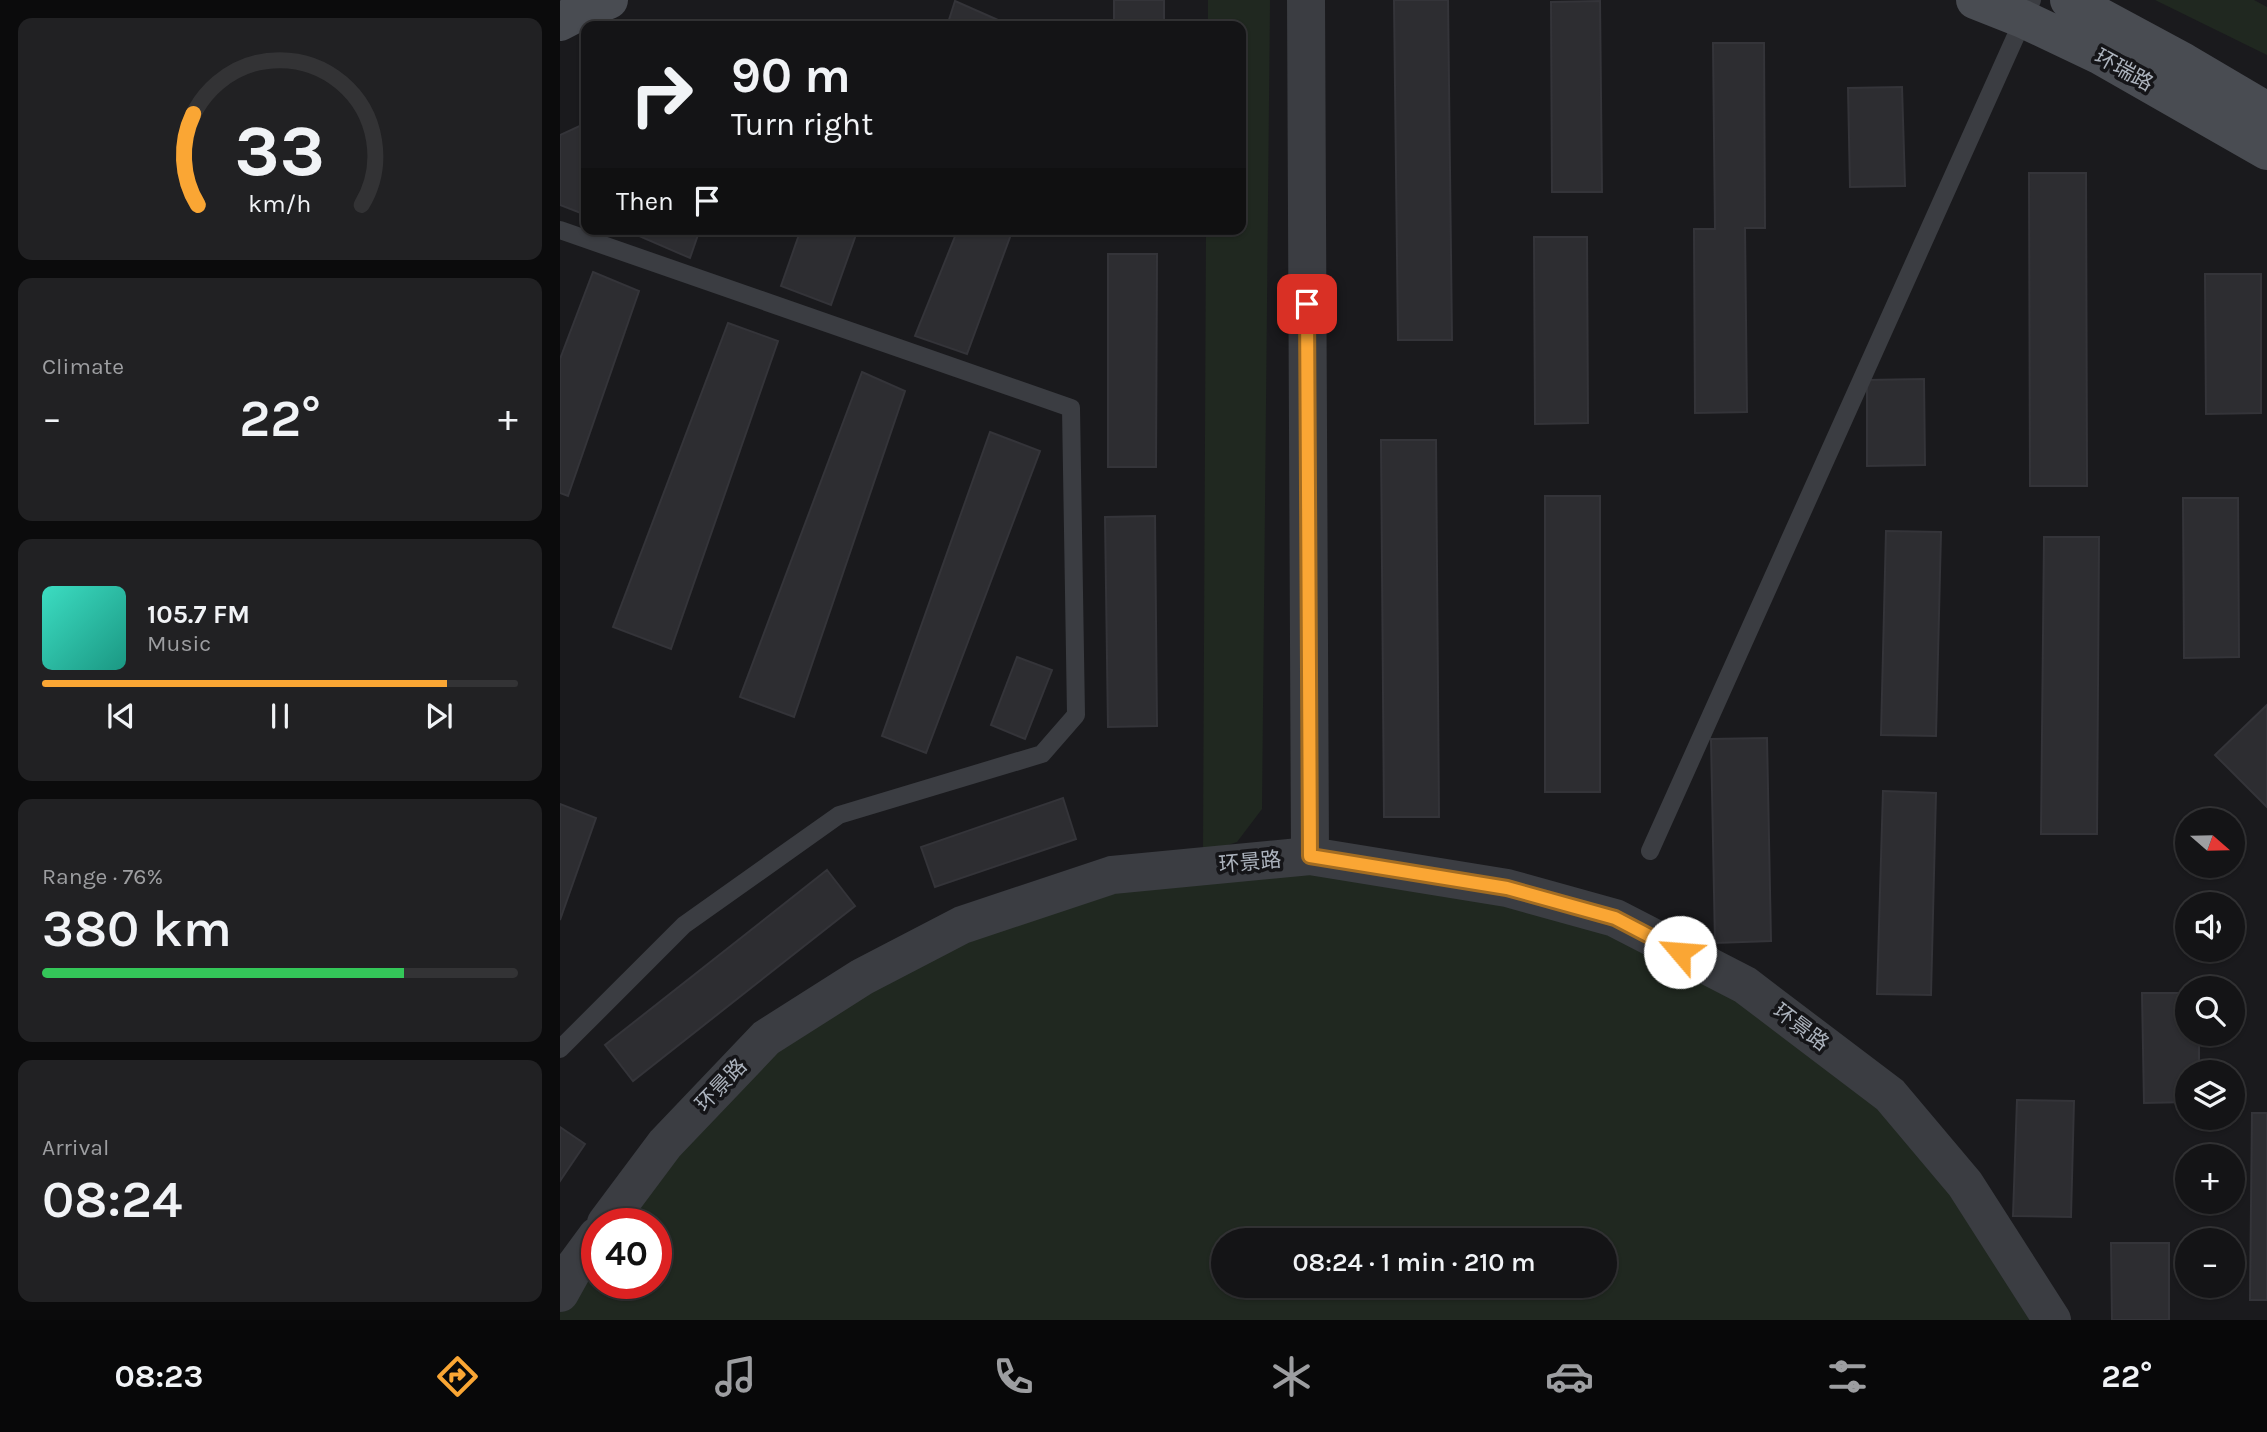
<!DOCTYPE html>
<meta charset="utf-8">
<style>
body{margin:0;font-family:Karla,"Noto Sans SC",sans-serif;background:#212123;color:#f1f3f6;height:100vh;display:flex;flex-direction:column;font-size:26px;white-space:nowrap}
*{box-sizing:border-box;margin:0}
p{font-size:23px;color:#9d9ea1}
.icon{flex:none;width:38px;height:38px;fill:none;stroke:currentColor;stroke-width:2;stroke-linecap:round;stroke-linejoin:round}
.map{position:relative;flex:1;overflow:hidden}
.panel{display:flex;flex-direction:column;gap:18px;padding:18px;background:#0b0b0c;width:560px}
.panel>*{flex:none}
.banner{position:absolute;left:21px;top:21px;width:665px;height:214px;border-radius:14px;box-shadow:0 2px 5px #0004,0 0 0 2px #333335;background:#141416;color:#f1f3f6;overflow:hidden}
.needle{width:46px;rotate:110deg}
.buttons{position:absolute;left:1615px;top:808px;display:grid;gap:14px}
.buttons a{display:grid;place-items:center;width:70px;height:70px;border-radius:50%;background:#141416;box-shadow:0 2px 5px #0004,0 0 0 2px #333335;font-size:35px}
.speed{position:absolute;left:21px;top:1208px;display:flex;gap:14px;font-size:35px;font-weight:700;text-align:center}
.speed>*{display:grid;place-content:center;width:91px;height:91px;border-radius:50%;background:#141416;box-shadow:0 2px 5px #0004,0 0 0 2px #333335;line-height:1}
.speed .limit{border:10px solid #d22;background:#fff;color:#111}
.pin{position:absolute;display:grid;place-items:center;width:60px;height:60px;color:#fff;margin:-30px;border-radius:14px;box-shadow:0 4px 10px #0006}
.me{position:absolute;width:77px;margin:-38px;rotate:297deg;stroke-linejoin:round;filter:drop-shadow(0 0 5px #0008)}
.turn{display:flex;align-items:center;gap:24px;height:147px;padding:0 35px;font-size:32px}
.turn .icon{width:91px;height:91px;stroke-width:2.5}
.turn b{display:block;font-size:49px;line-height:60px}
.then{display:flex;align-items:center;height:66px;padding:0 35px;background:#0003;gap:14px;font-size:26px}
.big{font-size:52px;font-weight:600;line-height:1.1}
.panel .card{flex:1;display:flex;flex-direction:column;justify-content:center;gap:10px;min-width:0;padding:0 24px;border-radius:14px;background:#212123}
.panel .dial{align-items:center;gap:0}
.dial svg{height:182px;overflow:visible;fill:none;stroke:#333335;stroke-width:7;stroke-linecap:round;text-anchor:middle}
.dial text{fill:#f1f3f6;stroke:none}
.song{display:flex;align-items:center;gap:21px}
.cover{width:84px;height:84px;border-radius:10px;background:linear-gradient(135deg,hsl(170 70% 55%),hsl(170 70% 35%))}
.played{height:7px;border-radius:4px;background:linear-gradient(90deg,#faa634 85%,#333335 85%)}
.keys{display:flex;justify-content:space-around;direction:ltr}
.heat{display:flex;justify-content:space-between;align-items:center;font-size:38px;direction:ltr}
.charge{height:10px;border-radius:5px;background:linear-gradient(90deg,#34c759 76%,#333335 0)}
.trip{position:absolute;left:651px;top:1228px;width:406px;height:70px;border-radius:35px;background:#141416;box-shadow:0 2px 5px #0004,0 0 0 2px #333335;font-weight:600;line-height:70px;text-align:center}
.menu{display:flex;height:112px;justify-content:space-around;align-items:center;background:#080809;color:#9d9ea1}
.menu .icon{width:49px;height:49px}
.menu .active{color:#faa634}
.menu b{font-size:32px;color:#f1f3f6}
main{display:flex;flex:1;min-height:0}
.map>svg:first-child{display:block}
</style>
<main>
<section class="panel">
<div class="card dial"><svg viewBox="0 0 100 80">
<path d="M14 69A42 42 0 1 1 86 69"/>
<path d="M14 69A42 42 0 0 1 12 29" stroke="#faa634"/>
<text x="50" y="56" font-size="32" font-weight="700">33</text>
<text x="50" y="72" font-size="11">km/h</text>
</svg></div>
<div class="card"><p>Climate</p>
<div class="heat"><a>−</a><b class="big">22°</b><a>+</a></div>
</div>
<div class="card">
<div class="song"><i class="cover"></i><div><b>105.7 FM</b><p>Music</p></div></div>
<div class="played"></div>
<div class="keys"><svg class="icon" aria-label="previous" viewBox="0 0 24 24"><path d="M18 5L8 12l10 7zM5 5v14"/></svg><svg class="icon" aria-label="pause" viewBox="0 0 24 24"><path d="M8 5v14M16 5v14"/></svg><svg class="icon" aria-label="next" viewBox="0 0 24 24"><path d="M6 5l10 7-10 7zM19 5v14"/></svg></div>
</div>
<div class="card"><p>Range · 76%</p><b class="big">380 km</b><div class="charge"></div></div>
<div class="card"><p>Arrival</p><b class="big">08:24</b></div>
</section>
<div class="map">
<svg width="1707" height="1320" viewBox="0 0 1707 1320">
<rect width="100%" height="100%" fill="#1a1a1d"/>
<path fill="#202820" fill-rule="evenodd" d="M648 0H710L702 809 677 842 643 853 646 229H681V26H648Z
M1595 0H1694L1707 7V55Z
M750 856 1055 918 1330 1095 1492 1320H0V1293L37 1236V1283H96V1223H46L206 1038 552 875ZM663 1241H1045V1286H663Z"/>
<path fill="#2d2d31" stroke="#343439" stroke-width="2" d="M554 0H604V26H554Z
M834 0H888L892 340H838Z
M395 1 445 23 444 26H387Z
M1040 1 1042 192H992L991 2Z
M1153 43H1204L1205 228H1185L1187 412 1135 413 1134 229H1155Z
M1342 87 1345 186 1290 187 1288 88Z
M26 123V215L0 205V135Z
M1469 173H1526L1527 486H1470Z
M81 229H140L130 258 79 236Z
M241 229H298L271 305 221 286Z
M398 229H453L407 354 355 336Z
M974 237H1027L1028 423 975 424Z
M548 254H597L596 467H548Z
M33 272 79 291 8 496 0 493V359Z
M1645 274H1701V413L1646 414Z
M168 323 218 341 111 649 53 627Z
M302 372 345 391 234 717 180 697Z
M1364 379 1365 465 1307 466V380Z
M430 432 480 451 366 753 322 736Z
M821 440H876L879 817H824Z
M985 496H1040V792H985Z
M1623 498H1678L1679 657 1624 658Z
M595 516 597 726 548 727 545 517Z
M1326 531 1381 532 1376 736 1321 735Z
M1484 537H1539L1537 834H1481Z
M457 657 492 670 465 739 431 725Z
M1707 705V807L1655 755Z
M1207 738 1211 941 1155 943 1151 739Z
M1323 791 1376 793 1371 995 1317 994Z
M503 798 516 839 375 887 361 847Z
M0 804 36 818 0 920Z
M267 870 295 906 73 1081 45 1045Z
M1582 993H1628V1034H1639V1073H1628V1102L1584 1103Z
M1457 1100 1514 1101 1511 1217 1453 1216Z
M1692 1113H1707V1300H1690Z
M0 1127 25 1144 0 1181Z
M1551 1243H1609V1320H1552Z"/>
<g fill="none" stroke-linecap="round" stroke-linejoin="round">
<path stroke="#3b3d42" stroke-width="18" d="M0 230 511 408 516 715 482 754 279 815 124 925 0 1049
M1090 851 1472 0"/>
<path stroke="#3b3d42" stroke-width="38" d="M746 0 750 856
M46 1223 105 1144 206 1038 302 977 402 925 552 875 750 856 947 888 1055 918 1185 985 1330 1095 1405 1184 1492 1320
M0 1293 15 1266 37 1236"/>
<path stroke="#494c52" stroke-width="38" d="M1415 0 1463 19 1539 55 1707 151
M1509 0 1624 62 1707 111
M0 22 23 10 49 0"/>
</g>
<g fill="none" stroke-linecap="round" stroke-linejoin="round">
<g stroke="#a26c22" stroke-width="18">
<path id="route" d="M747 304 750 856 947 888 1055 918 1120 952"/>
</g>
<use href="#route" stroke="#faa634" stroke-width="12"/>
</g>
<g text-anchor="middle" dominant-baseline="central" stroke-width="7" stroke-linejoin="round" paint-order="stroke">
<g font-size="21" fill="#acb3bd" stroke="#151518">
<text transform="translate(1564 70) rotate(29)">环瑞路</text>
<text transform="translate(690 862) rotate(-5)">环景路</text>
<text transform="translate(1241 1027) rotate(37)">环景路</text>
<text transform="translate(161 1085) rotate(-46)">环景路</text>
</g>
</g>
</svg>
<div class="buttons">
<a><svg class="needle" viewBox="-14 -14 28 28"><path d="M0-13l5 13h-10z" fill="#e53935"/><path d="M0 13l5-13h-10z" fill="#9d9ea1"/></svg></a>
<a><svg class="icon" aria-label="sound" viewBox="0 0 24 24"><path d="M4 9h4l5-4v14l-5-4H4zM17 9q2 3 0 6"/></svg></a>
<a><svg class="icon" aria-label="search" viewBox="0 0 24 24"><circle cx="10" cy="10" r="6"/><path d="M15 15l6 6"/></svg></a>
<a><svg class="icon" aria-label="layers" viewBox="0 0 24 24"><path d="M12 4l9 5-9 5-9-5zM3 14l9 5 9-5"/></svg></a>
<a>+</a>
<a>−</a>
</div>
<div class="speed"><div class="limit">40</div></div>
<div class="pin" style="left:747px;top:304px;background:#d93025"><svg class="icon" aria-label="arrive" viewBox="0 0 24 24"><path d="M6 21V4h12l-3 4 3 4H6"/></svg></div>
<svg class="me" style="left:1120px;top:952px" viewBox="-20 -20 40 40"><circle r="19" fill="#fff"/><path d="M0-13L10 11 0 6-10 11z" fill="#faa634"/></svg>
<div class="trip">08:24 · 1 min · 210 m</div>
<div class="banner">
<div class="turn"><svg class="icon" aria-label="right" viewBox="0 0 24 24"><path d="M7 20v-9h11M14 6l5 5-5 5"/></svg><div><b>90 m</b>Turn right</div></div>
<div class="then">Then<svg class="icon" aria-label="arrive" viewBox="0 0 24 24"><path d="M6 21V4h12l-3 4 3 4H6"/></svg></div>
</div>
</div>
</main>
<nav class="menu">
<b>08:23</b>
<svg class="icon active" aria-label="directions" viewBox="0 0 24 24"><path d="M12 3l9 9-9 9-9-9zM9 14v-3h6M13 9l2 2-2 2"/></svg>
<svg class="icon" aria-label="music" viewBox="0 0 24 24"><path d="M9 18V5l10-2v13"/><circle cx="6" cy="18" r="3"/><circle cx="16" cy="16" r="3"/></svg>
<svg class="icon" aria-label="phone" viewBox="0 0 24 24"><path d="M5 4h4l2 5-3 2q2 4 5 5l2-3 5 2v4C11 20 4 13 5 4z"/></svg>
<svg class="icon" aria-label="climate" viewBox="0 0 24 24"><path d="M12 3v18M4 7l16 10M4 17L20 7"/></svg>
<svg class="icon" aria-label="car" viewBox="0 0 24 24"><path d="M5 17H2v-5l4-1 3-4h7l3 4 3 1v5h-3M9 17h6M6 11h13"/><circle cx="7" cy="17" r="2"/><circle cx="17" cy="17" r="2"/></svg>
<svg class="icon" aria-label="filters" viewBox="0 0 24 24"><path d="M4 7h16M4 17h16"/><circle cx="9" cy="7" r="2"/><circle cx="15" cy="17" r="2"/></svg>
<b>22°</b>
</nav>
